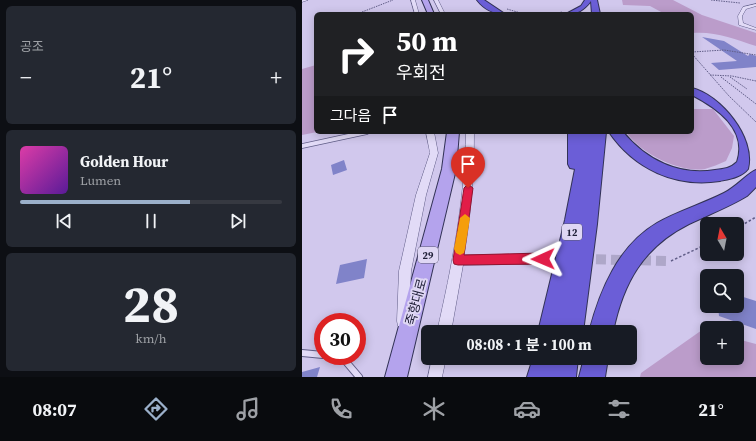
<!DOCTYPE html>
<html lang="ko">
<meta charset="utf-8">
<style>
body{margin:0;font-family:"Source Serif 4","Noto Sans KR",serif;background:#242831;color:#f1f3f6;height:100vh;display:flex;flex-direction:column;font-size:15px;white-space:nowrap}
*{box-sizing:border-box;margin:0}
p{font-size:13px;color:#9ea1a6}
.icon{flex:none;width:22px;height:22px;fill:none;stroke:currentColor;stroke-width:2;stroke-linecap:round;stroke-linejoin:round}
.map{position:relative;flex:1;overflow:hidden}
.side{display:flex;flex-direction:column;gap:6px;padding:6px;background:#0d0f14;width:302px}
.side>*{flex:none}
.banner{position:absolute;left:12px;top:12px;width:380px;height:122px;border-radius:6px;box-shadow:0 2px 10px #0003;background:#202124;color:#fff;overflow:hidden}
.needle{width:26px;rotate:350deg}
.controls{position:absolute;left:398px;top:217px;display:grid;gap:8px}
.controls a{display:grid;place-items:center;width:44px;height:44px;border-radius:6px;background:#171b24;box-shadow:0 2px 10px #0003;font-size:20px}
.speed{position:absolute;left:12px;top:313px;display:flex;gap:8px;font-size:20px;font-weight:700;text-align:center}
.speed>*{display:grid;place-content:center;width:52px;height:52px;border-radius:50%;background:#171b24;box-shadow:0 2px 10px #0003;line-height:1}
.speed .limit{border:6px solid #d22;background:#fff;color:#111}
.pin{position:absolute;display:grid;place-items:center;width:34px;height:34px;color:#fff;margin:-41px -17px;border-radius:50% 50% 50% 0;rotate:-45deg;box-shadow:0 0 4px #0007}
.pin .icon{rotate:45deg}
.me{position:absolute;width:44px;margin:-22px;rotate:269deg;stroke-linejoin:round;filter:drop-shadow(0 0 3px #0008)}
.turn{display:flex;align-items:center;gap:14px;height:84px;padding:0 16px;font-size:18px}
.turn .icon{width:52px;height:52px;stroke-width:2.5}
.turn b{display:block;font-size:28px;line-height:34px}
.then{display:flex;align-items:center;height:38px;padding:0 16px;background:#0003;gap:8px;font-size:15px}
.big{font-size:30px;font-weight:700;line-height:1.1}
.side .tile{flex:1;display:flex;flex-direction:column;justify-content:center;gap:6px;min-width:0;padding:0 14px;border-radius:6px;background:#242831}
.side .dial{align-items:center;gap:0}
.dial b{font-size:52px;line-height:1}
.song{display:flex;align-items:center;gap:12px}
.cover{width:48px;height:48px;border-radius:6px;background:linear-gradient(135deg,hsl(320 70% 55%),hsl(270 70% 35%))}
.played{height:4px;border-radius:2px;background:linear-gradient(90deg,#9bb0ca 65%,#363941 65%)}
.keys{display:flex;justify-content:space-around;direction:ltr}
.heat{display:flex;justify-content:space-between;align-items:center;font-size:22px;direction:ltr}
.trip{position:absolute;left:119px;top:325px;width:216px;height:40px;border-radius:6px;background:#171b24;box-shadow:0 2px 10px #0003;font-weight:700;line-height:40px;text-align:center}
.menu{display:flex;height:64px;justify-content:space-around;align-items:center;background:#090b0e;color:#9ea1a6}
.menu .icon{width:28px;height:28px}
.menu .active{color:#9bb0ca}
.menu b{font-size:18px;color:#f1f3f6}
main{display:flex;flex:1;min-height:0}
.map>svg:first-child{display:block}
</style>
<main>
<section class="side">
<div class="tile"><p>공조</p>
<div class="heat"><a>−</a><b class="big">21°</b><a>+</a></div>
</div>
<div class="tile">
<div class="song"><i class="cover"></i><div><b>Golden Hour</b><p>Lumen</p></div></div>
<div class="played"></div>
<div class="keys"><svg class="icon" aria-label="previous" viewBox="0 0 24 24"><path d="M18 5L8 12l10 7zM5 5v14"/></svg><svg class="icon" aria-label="pause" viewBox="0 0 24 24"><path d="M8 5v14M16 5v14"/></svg><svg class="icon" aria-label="next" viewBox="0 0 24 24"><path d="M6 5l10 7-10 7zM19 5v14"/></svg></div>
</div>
<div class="tile dial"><b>28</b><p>km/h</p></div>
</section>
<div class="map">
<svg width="454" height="377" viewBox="0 0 454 377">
<rect width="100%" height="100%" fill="#d1c8ed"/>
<path fill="#bb9cca" d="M320 0H371L400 15 454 33V46C432 39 413 31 390 33V14H359L361 13 348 6 321 5Z
M14 65 15 132 0 135V69Z
M390 109H411L432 136 430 148 424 161C417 164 410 167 403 169 377 173 338 153 324 132H390Z
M400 330 405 332V358H435V339L454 344V377H338L339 373Z"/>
<path fill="#8083c9" d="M400 37 422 41 446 56 448 54 454 56V67L417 70 409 63 435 61Z
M42 160 45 170 31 175 29 165Z
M65 259 62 278 34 284 38 265Z
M435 295 454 301V329L417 316 416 306H435Z
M18 367 15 377H0V372Z"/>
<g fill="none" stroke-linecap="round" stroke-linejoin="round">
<path stroke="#aea7c9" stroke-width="10" stroke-dasharray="10 5" stroke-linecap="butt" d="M241 259H266
M279 259 369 261"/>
<g stroke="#615e88" stroke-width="5.5">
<path id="lane-far1" d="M0 146 65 132"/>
</g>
<g stroke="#615e88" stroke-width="8">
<path id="lane" d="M0 353 21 355
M27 356 40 357 57 377"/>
</g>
<g stroke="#615e88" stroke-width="1">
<path id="street" d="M0 0H6L0 2Z
M109 0H113L117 14H113Z
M132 0H136L143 14H139Z
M454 4V6L444 9 440 16 441 23 454 28V30L437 25 436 16 441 7Z
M124 132H132L136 153 124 195 109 271 107 321 106 326 101 327 96 326 95 321 97 271 114 195 128 153Z
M164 132H172C172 173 169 214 162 255L241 254 245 255 247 259 245 263 241 264 161 265 149 332H135C150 266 163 200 164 132Z
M130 358H144L140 377H126Z"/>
</g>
<g stroke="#323256" stroke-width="2">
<path id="primary" d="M120 0H126L132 14H126Z
M145 132H157L154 169 105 377H83L140 169Z"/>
</g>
<g stroke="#323256" stroke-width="2">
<path id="highway" d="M175 0H182L203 14C191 14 182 9 175 0Z
M283 0H295L298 14H290L289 1C282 10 276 14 264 14L279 6Z
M390 88C418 95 454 137 446 169 440 177 427 179 418 181 374 188 332 169 307 132H321C344 160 377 176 413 170 422 169 429 168 435 162 446 129 415 108 390 95Z
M266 132H304L295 224 281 332H236L263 220 273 169 268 168 266 164Z
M454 170V187L445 196C427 207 406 215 387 224 341 247 321 283 311 332H287C298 290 316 246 355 223 376 211 400 204 422 193 434 187 446 173 454 170Z
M231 358H276L274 377H225Z
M282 358H306L303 377H277Z"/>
</g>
<path stroke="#615e88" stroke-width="1" stroke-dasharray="1.5 1" stroke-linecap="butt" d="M409 0 438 3
M205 9 222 14
M60 12 91 0
M251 14 260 12
M390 52 422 50 454 55
M390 54 427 96 454 122
M408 75 430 76 454 81
M419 77 454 104
M428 77 445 89"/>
<path stroke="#615e88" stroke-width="1.5" stroke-dasharray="2.5 2" stroke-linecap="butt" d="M435 228 454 217
M369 261 405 244"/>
<use href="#lane-far1" stroke="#e2dbf7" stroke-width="4"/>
<use href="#lane" stroke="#e2dbf7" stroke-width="6"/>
<use href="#street" fill="#e2dbf7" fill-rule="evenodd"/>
<use href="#primary" fill="#b4a3ed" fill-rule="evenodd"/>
<use href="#highway" fill="#6b5ed7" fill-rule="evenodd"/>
</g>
<path fill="#e11d48" stroke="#92132f" d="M166 184 171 188 162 255 241 253 245 255 247 259 245 262 241 264 156 265 152 264 151 260 162 188Z"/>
<path fill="#f59e0b" d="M163 214 168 218 163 249 162 253 158 255 154 253 152 249 158 218Z"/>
<g text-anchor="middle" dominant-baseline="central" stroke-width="4" stroke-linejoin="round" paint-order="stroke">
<g fill="#dfd7f4" stroke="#5a5871" stroke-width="1">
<rect x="260" y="224" width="20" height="16" rx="3"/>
<rect x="116" y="247" width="20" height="16" rx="3"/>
</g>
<g font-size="10" font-weight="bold" fill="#212139">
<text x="270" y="232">12</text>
<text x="126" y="255">29</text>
</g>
<g font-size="13" fill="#212139" stroke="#dfd7f4">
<text transform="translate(114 302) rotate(-75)">죽향대로</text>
</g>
</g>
</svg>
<div class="controls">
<a><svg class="needle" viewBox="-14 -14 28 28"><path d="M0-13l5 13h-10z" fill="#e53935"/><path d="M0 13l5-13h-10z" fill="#9ea1a6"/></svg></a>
<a><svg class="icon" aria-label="search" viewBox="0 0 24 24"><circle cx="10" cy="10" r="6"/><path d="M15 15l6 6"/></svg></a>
<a>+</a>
</div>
<div class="speed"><div class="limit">30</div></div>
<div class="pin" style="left:166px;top:188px;background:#d93025"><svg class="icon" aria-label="arrive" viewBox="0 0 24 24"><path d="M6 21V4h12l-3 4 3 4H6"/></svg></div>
<svg class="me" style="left:241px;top:259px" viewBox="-20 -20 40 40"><path d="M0-17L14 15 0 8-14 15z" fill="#e11d48" stroke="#fff" stroke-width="4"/></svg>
<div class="trip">08:08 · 1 분 · 100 m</div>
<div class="banner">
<div class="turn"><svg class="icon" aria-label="right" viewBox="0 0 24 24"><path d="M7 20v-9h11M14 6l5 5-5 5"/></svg><div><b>50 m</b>우회전</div></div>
<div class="then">그다음<svg class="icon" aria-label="arrive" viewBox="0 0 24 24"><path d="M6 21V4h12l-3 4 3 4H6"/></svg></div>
</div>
</div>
</main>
<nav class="menu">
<b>08:07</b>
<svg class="icon active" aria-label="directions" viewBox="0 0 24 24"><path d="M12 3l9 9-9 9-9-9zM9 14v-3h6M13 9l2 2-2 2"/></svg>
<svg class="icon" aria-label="music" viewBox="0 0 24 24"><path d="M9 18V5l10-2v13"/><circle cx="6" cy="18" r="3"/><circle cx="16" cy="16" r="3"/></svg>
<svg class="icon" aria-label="phone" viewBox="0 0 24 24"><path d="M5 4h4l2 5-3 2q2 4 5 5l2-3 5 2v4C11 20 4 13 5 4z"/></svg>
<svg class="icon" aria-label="climate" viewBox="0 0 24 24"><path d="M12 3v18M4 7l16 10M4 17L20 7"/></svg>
<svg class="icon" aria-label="car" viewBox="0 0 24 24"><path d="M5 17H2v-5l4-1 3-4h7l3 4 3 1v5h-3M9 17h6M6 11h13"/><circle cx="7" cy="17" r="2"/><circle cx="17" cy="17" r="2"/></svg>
<svg class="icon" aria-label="filters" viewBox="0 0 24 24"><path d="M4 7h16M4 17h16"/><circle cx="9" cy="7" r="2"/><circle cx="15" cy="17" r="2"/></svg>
<b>21°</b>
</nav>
